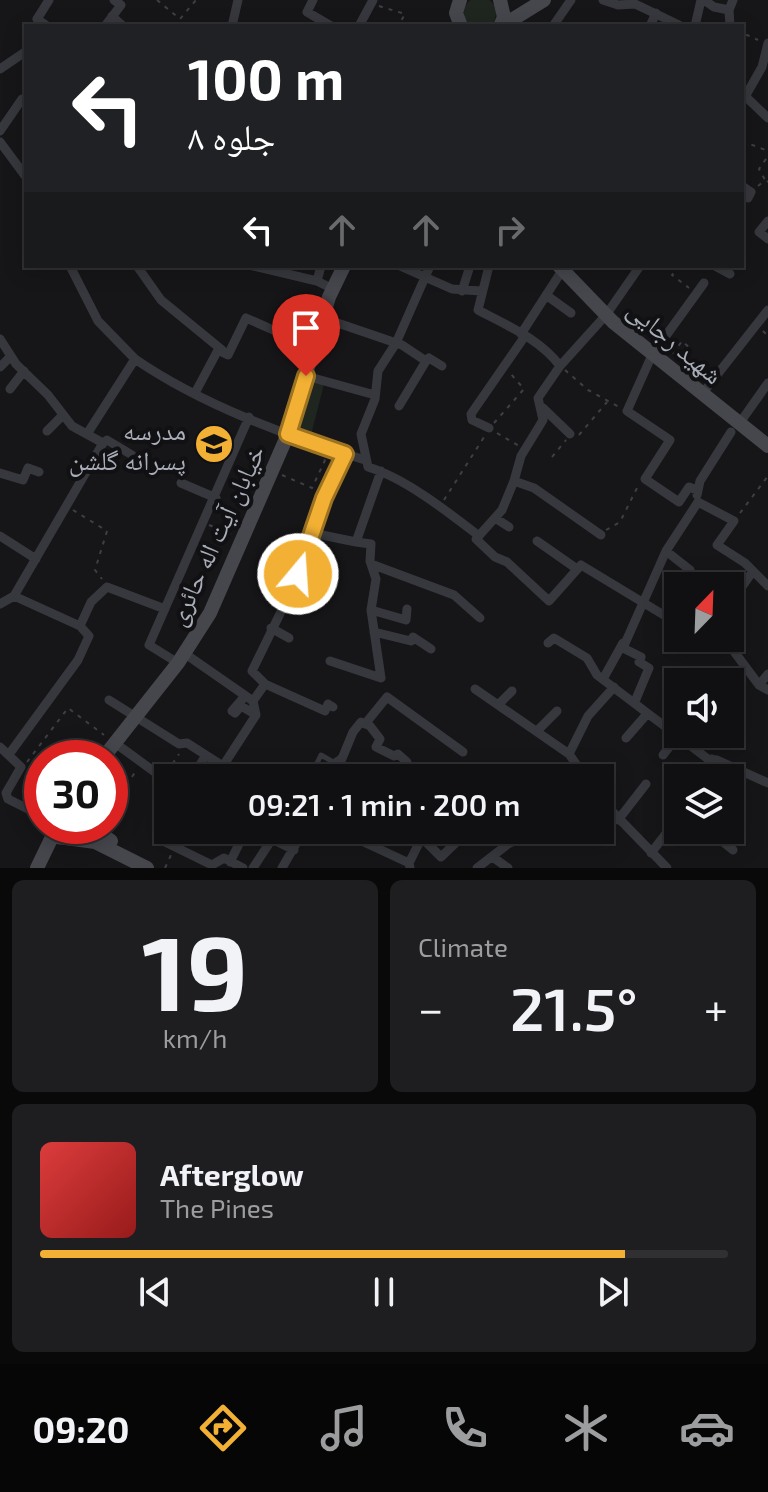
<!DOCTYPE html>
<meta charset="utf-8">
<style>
body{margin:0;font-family:"Exo 2","Noto Naskh Arabic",sans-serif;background:#1e1e20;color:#f1f3f6;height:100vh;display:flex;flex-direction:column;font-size:30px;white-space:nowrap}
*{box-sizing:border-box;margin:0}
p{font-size:26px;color:#9c9d9f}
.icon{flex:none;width:44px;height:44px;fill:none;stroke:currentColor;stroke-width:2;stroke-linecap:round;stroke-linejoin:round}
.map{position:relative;height:868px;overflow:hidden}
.drawer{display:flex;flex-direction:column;gap:12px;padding:12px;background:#09090a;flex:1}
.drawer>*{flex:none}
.banner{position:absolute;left:24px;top:24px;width:720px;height:244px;border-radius:0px;box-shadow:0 4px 20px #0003,0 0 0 2px #303032;background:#202124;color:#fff;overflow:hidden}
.needle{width:52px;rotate:23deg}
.buttons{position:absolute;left:664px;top:572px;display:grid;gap:16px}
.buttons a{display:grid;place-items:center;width:80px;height:80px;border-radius:0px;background:#101012;box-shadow:0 4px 20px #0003,0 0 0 2px #303032;font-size:40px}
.speed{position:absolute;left:24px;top:740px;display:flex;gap:16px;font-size:40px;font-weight:700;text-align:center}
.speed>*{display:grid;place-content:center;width:104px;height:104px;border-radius:50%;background:#101012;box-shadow:0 4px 20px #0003,0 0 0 2px #303032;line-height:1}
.speed .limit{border:12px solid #d22;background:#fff;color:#111}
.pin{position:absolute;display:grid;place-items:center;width:68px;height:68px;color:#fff;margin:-82px -34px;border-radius:50% 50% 50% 0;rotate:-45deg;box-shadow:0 0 8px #0007}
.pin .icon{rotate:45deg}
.me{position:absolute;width:88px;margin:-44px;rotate:18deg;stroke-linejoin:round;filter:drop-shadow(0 0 6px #0008)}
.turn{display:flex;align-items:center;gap:28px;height:168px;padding:0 32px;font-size:36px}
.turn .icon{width:104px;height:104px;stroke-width:2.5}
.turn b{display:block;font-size:56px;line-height:68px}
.lanes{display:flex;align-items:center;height:76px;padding:0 32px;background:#0003;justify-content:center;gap:40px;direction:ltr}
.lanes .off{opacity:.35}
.big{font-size:60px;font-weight:600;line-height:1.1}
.drawer .card{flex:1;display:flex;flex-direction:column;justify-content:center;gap:12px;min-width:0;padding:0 28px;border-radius:12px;background:#1e1e20}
.drawer .dial{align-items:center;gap:0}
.dial b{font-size:104px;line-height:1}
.song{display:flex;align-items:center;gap:24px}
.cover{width:96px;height:96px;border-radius:12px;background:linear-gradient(135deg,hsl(0 70% 55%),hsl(0 70% 35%))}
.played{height:8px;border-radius:4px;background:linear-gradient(90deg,#f2b134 85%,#303032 85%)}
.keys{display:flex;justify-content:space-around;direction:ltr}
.heat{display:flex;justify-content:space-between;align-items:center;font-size:44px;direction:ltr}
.drawer .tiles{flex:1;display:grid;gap:12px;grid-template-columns:1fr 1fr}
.card:last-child{grid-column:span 2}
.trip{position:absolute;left:154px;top:764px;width:460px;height:80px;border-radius:0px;background:#101012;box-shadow:0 4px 20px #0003,0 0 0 2px #303032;font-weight:600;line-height:80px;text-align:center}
.tab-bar{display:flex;height:128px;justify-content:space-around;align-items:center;background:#060607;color:#9c9d9f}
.tab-bar .icon{width:56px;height:56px}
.tab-bar .on{color:#f2b134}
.tab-bar b{font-size:36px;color:#f1f3f6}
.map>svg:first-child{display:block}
</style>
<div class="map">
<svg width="768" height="868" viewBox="0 0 768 868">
<rect width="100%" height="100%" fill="#161618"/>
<path fill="#1e261f" d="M464 13a16 16 0 1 1 32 0a16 16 0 1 1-32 0Z
M311 382 324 384 311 435 295 430Z"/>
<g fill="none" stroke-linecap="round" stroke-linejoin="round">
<path stroke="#3d3f44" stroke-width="2" stroke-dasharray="4 6" stroke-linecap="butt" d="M157 0 180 19 196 0
M379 6 405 14 398 26
M742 45 747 35 758 40
M742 141 768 151
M767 182 768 181
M758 186 765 180 759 169 768 156
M680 266 672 275 689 288
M763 331 768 336
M669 351 676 337
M673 354 682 341 692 350 682 363
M565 370 588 390 619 407
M494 423 524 389 510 373
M497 433 519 446
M579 435 607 402
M552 457 566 440
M282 475 312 488 326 458
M444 500 486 434
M73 510 107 531 95 570 102 579
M740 513 768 476
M209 525 233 535
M606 530 620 522 638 486
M27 762 68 708 104 735
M167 772 179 754
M126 785 137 770
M165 868 171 855"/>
<path stroke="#37383d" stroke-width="5" d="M297 769 317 778
M311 775 321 755 333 762 342 756
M250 830 254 835 262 833 271 838"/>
<path stroke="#37383d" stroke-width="9" d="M313 0 307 12 331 26
M603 0 618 5 635 4 679 25
M704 0 714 7 729 10 733 0
M729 10 730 26
M112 16 123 26
M47 26 37 19 49 0
M105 26 121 5 114 0
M232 26 238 0
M359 26 373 0
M553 26 571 0
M650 26 656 13
M695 26 701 0
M0 69 25 52
M742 93 768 118
M746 95 762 67 768 43
M0 131 22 99H26
M0 142 26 177
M742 186 751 192 748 198 742 194
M768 221 759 232 768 239
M70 266 98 321 135 359
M137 266 161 300 222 350
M253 266 317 281 333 289
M400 266 452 289 481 291
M430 266 396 343 378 371 375 399 361 434 368 467C405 478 448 512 479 536
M489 266 478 310C506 325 540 339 560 366
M715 266 730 274
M317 281 321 266
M462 291 470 266
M546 295 571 313
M323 318 402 345 426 361 429 358 442 366
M521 334 565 266
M0 339 16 364 48 395 72 426 103 443 107 440 132 455
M0 367 11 356
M306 376 375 395
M10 389 24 371
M195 393 218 350 228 355 246 318 280 333 318 340
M702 394 768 310
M399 406 426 361
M543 408 570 434
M739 424 768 383
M489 428 472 420 471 414 525 336
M47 431 62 416
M87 434 135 359C202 405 287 436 365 460
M103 443 14 596 80 626 91 602 107 587 165 609
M0 473 23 480 28 468 39 472
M514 481 502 510 476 539 495 557 507 562 549 601 581 565 667 617 674 606 678 609
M181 483 216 498
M697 490 689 487 679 502 645 479 670 440 627 411 652 355 704 283
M697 495 700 481 731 432
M495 518 509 527
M312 533 356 542 381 471
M601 535 534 488 514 481 521 456 543 420 538 398 560 366 606 315 640 266
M0 536 36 559
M537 541 577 569
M666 551 690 570
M272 561 298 574
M371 564 454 595 480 618
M293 587 324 593
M0 604 14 596
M730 604 753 571
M371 610 406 620 407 609
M271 628 289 638
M374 632 411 641 413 637 431 649
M724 638 759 685 768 690
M548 643 554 638 587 658 597 675 708 759 717 760 768 783
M184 653 253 701
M330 661 381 678 371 610 376 579 370 561 371 544 356 542
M178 663 149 645 249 417
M603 679 623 643
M265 684 325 711 328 704 333 707
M759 685 768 674
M475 689 569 754
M245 696 232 711 235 713 241 706 256 715
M636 699 649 668 639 662 641 657 623 648 666 551 698 502 734 521 717 545 745 563 768 586
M109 700 179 744 187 743 223 766 256 715 253 701
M253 701 265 684 252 671 293 587 324 498 345 454
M498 705 512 691
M365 724 387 697 463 752
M537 731 557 711
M626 738 647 714
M115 743 163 778
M0 747 21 767 6 793 8 799 42 816
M10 753 78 660 89 636 80 626
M663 755 677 737
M223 766 244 778
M198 768 206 755
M702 774 712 759
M492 777 493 778
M334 778 353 732 361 722 370 726 380 739 376 747 394 756 398 754 407 762
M586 778 569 754 588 716 614 687
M600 799 667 868
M618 820 646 784
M170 830 163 841 212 865 224 858 243 868
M338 830 409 863 410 868
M708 830 733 850
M423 839 441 857 469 830
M651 853 678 818
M494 858 508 868
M230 862 240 842
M409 863 420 841 432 830
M253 868 272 839 294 850
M282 868 304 830
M477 868 508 844 536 830"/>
<path stroke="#45474d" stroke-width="14" d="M460 0 456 13 461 26
M500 0 504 17 500 26
M502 26 544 0
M559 266 613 322 768 446
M103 758 178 663 210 613 288 434 329 297 344 266
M47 826C52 837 61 840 72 836L79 826
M90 826 111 841
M66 838 95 842 147 868
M37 868 53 835"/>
</g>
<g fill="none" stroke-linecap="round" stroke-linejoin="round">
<g stroke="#9d7322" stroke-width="20">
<path id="route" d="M298 574 324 498 345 454 288 434 306 376"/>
</g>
<use href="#route" stroke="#f2b134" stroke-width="14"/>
</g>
<defs>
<g id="school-disc" transform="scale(2)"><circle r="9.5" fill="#f2b134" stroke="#111113"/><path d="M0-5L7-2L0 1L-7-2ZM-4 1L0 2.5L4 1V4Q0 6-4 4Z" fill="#111"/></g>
</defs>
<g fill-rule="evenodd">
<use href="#school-disc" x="214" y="444"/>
</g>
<g text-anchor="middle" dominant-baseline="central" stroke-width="8" stroke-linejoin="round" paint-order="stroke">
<g font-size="26" fill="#a8adb8" stroke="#111113">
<text transform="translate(676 341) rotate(40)">شهید رجایی</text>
<text transform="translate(215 535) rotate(-65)">خیابان آیت اله حائری</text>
</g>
<g font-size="26" fill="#a8adb8" stroke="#111113" text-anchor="end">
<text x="186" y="429">مدرسه<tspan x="186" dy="30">پسرانه گلشن</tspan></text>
</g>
</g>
</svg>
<div class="buttons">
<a><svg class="needle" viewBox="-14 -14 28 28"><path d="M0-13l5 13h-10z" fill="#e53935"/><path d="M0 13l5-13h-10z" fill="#9c9d9f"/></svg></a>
<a><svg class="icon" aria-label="sound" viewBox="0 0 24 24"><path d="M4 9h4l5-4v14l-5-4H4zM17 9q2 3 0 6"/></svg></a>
<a><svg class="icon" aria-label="layers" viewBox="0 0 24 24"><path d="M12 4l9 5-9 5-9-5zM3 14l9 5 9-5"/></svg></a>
</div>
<div class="speed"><div class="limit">30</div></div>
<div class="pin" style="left:306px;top:376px;background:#d93025"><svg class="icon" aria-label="arrive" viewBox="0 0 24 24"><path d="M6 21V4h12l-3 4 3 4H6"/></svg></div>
<svg class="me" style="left:298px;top:574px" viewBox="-20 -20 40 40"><circle r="17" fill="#f2b134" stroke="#fff" stroke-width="3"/><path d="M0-11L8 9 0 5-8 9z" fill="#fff"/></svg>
<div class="trip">09:21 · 1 min · 200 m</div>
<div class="banner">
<div class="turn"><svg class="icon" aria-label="left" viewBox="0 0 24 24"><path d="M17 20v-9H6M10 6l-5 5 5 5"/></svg><div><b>100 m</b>جلوه ۸</div></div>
<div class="lanes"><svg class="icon" aria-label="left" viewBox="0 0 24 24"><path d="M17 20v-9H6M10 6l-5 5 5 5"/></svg><svg class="icon off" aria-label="ahead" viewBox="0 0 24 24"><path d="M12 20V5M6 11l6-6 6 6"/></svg><svg class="icon off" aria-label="ahead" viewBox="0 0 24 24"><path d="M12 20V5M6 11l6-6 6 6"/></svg><svg class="icon off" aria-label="right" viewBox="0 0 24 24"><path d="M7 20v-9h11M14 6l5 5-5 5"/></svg></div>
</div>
</div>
<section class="drawer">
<div class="tiles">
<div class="card dial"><b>19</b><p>km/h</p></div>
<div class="card"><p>Climate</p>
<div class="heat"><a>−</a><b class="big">21.5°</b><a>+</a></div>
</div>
<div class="card">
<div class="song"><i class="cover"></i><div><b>Afterglow</b><p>The Pines</p></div></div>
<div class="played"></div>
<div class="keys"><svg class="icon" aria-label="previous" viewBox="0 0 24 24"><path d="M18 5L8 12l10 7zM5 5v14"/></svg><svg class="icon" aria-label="pause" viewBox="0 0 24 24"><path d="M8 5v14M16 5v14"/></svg><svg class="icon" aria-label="next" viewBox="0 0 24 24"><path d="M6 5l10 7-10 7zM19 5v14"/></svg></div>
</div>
</div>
</section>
<nav class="tab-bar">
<b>09:20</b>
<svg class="icon on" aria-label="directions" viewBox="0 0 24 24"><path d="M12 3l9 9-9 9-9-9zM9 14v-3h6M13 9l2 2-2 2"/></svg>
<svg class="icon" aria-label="music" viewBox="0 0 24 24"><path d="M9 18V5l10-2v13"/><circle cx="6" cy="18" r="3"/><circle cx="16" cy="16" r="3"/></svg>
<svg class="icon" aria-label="phone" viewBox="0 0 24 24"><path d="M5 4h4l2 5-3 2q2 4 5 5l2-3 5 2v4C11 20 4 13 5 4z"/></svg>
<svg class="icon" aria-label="climate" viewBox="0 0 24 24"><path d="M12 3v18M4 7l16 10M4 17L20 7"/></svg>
<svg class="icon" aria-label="car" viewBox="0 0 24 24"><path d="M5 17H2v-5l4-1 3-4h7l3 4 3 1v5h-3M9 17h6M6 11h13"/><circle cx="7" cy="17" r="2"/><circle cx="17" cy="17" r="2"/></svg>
</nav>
